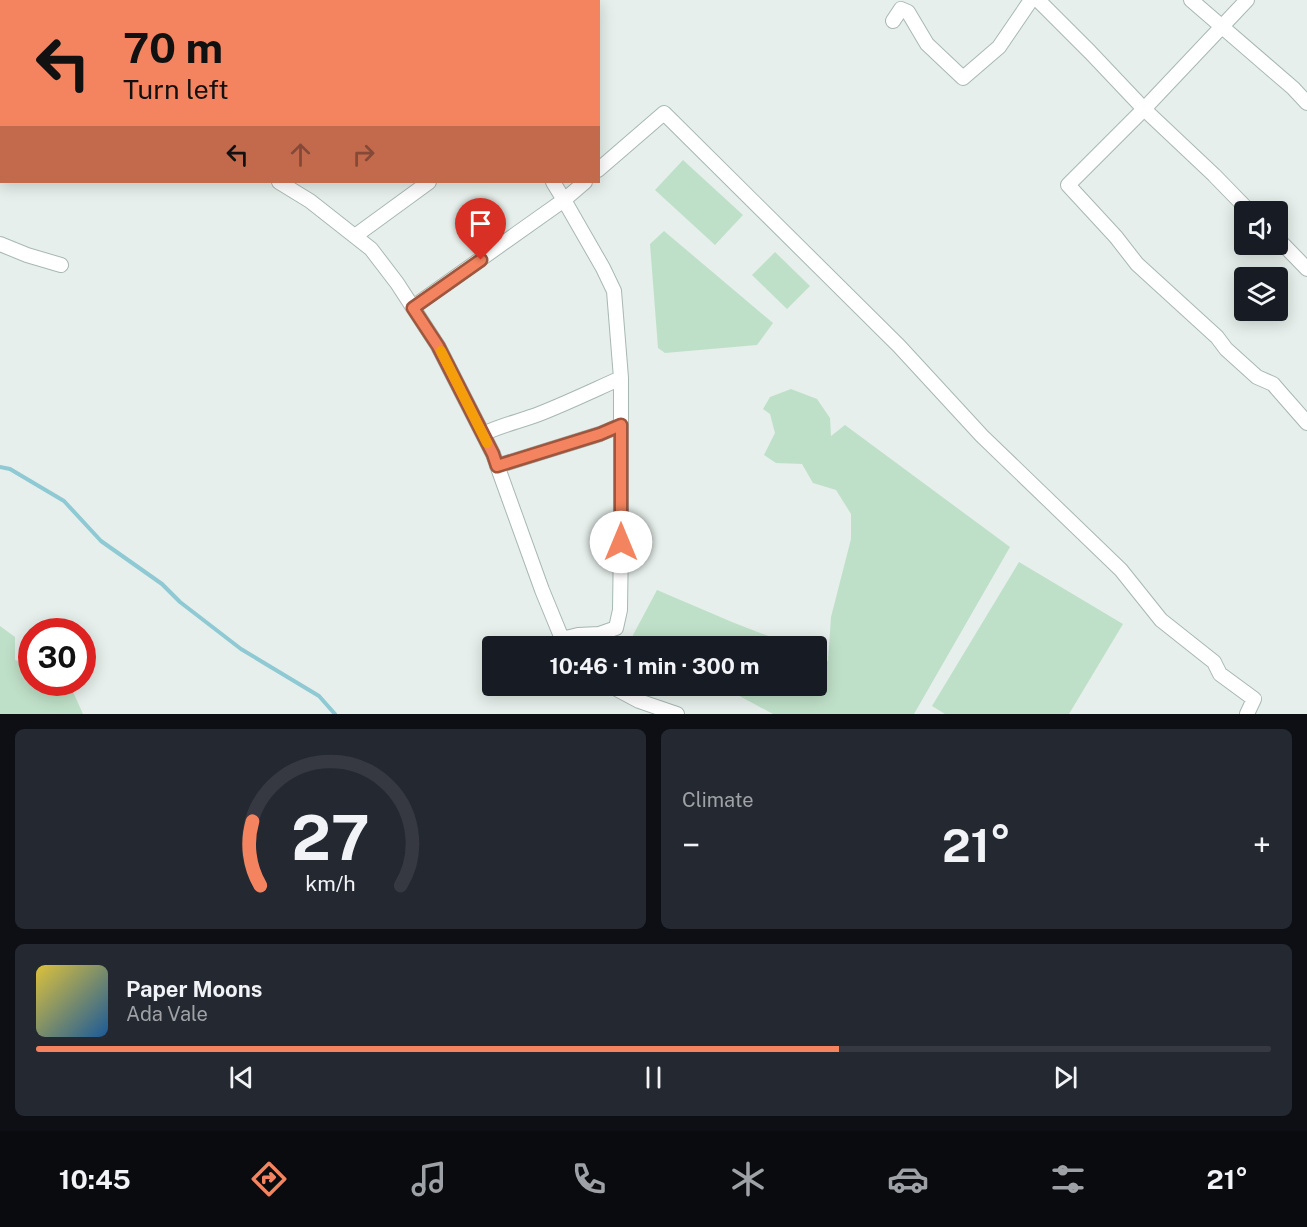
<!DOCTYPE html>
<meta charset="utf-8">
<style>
body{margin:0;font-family:"Public Sans",sans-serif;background:#242831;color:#f1f3f6;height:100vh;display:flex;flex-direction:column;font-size:22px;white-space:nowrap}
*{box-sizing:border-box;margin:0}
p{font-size:20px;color:#9ea1a6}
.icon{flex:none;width:33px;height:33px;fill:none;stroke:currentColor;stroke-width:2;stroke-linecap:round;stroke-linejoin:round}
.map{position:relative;height:714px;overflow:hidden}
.drawer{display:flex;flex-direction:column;gap:15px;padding:15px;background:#0d0f14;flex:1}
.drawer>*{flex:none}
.hud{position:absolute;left:0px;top:0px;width:600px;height:183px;box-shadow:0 3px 15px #0003;background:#f4845f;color:#111;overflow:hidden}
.buttons{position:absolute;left:1234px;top:201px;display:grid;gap:12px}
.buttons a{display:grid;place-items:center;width:54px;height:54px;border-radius:6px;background:#171b24;box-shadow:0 3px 15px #0003;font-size:30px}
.speed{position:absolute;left:18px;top:618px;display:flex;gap:12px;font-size:30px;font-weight:700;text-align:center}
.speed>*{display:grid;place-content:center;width:78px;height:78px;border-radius:50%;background:#171b24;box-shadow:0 3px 15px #0003;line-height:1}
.speed .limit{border:9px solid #d22;background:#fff;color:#111}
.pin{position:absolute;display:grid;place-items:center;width:51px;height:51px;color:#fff;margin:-62px -26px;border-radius:50% 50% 50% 0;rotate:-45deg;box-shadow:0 0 6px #0007}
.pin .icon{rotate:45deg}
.me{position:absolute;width:66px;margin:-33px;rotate:0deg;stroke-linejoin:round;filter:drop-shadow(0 0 4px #0008)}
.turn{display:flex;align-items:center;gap:21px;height:126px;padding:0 24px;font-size:27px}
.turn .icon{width:78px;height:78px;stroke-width:2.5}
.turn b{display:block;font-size:42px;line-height:51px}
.lanes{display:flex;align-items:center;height:57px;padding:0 24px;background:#0003;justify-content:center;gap:30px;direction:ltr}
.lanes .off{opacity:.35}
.big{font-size:45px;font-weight:700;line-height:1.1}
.drawer .widget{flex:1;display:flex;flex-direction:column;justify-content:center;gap:9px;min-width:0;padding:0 21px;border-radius:9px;background:#242831}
.drawer .dial{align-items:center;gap:0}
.dial svg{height:156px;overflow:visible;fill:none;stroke:#363941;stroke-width:7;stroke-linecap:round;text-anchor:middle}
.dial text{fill:#f1f3f6;stroke:none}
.song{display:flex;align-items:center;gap:18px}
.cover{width:72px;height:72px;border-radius:9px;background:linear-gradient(135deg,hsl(50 70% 55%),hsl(210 70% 35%))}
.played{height:6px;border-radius:3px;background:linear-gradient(90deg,#f4845f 65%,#363941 65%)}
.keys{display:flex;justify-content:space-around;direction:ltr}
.heat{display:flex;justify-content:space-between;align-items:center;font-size:33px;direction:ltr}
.drawer .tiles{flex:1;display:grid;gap:15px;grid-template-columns:1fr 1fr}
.widget:last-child{grid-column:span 2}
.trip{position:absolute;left:482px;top:636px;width:345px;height:60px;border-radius:6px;background:#171b24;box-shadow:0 3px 15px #0003;font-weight:700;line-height:60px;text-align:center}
.menu{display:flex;height:96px;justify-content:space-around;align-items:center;background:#090b0e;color:#9ea1a6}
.menu .icon{width:42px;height:42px}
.menu .active{color:#f4845f}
.menu b{font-size:27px;color:#f1f3f6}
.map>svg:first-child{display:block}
</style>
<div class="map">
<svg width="1307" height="714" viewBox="0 0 1307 714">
<rect width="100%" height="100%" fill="#e6efeb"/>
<path fill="#bfe0c8" d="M683 160 743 215 715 245 655 190Z
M664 231 773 323 757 345 665 353 658 348 650 244Z
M775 252 810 286 787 309 752 275Z
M791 389 817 399 830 418 831 436 845 425 1010 547 914 714H773L721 686H816V656L828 661 831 617 851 539V514L836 490 813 483 802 464 776 463 764 455 775 433 770 414 763 409 770 397Z
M1019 562 1123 624 1069 714H945L932 706Z
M657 590 732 622 794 646H648L632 637Z
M0 626 15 637V660L31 664 32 682 69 683 83 714H0Z"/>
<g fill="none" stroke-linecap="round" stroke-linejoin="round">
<path stroke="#8ec9d4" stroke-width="4" d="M0 467 10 469 64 501 101 541 162 584 180 602 241 649 319 696 335 714"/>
<g stroke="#a8b8b2" stroke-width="16">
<path id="street" d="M417 0 418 2
M1038 0 1090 52 1144 109 1214 175 1250 212
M1191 0 1293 88 1307 103
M1247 0 1144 109 1068 185 1116 237 1137 264 1217 337 1226 349 1257 377 1273 384 1279 391 1307 423
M503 2 505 0
M893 21 901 9 908 12 927 44 963 78 999 47 1031 0
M0 22 2 23
M598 170 664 113 899 346 982 436 1121 570 1161 620 1214 662 1220 674 1254 699 1247 714
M279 182 310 201 371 249 397 283 438 346 493 454 542 590 565 646
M553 182 564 200 585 182
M355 236 429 182
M1278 239 1307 269
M0 244 27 255 61 265
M413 307 564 200 603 268 614 291 621 378
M483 434C501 425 521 421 539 414 567 403 594 390 621 378V542L620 610 616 628 599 634 578 635 562 639
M497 466 600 434 621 425
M611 686 639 701 677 714"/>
</g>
<use href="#street" stroke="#fff" stroke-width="14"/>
</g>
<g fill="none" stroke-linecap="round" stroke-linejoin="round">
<g stroke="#9f563e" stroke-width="15">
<path id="route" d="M481 260 413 308 438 346 493 454 497 466 600 434 621 425V542"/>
</g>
<use href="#route" stroke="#f4845f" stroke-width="10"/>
<path stroke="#f59e0b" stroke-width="10" d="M441 351 487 443"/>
</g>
</svg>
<div class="buttons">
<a><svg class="icon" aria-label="sound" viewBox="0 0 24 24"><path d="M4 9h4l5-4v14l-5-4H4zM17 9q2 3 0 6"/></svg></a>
<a><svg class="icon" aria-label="layers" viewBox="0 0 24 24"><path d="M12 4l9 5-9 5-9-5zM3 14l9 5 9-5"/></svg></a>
</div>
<div class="speed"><div class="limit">30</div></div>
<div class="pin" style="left:481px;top:260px;background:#d93025"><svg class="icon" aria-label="arrive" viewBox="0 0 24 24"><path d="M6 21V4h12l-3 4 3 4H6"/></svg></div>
<svg class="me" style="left:621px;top:542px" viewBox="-20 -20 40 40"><circle r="19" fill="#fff"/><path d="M0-13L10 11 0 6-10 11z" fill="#f4845f"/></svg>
<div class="trip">10:46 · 1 min · 300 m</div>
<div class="hud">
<div class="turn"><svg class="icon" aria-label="left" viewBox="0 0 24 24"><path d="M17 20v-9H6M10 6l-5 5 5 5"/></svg><div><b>70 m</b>Turn left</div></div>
<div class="lanes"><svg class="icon" aria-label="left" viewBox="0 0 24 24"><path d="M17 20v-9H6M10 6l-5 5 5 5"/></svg><svg class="icon off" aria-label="ahead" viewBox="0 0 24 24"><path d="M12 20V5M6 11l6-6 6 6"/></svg><svg class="icon off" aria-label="right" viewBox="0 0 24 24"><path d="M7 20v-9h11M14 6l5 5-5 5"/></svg></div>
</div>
</div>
<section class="drawer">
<div class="tiles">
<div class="widget dial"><svg viewBox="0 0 100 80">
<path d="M14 69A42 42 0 1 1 86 69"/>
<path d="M14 69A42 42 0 0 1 10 36" stroke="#f4845f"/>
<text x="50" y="56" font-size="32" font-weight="700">27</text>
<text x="50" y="72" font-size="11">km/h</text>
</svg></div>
<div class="widget"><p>Climate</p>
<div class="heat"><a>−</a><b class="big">21°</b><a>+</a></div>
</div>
<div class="widget">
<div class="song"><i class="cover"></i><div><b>Paper Moons</b><p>Ada Vale</p></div></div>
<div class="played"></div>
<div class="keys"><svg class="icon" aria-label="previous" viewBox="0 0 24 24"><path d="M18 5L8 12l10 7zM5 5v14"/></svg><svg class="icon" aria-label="pause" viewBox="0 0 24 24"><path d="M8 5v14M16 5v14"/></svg><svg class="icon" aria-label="next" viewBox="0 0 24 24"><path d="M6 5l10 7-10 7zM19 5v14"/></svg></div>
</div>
</div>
</section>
<nav class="menu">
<b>10:45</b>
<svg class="icon active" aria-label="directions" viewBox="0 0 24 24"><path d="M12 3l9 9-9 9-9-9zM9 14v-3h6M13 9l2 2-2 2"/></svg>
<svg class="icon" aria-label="music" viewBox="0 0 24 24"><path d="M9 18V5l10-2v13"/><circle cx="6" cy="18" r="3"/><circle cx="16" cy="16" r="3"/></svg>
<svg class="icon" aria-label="phone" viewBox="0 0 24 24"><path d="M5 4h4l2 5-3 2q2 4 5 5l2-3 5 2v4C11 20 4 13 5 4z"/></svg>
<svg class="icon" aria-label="climate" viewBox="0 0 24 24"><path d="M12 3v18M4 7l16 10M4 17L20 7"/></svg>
<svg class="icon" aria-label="car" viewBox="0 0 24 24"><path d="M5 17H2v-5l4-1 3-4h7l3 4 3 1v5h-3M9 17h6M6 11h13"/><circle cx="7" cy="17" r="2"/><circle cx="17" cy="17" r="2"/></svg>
<svg class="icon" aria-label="filters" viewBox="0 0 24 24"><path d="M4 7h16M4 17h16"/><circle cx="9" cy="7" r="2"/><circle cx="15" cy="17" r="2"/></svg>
<b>21°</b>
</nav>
